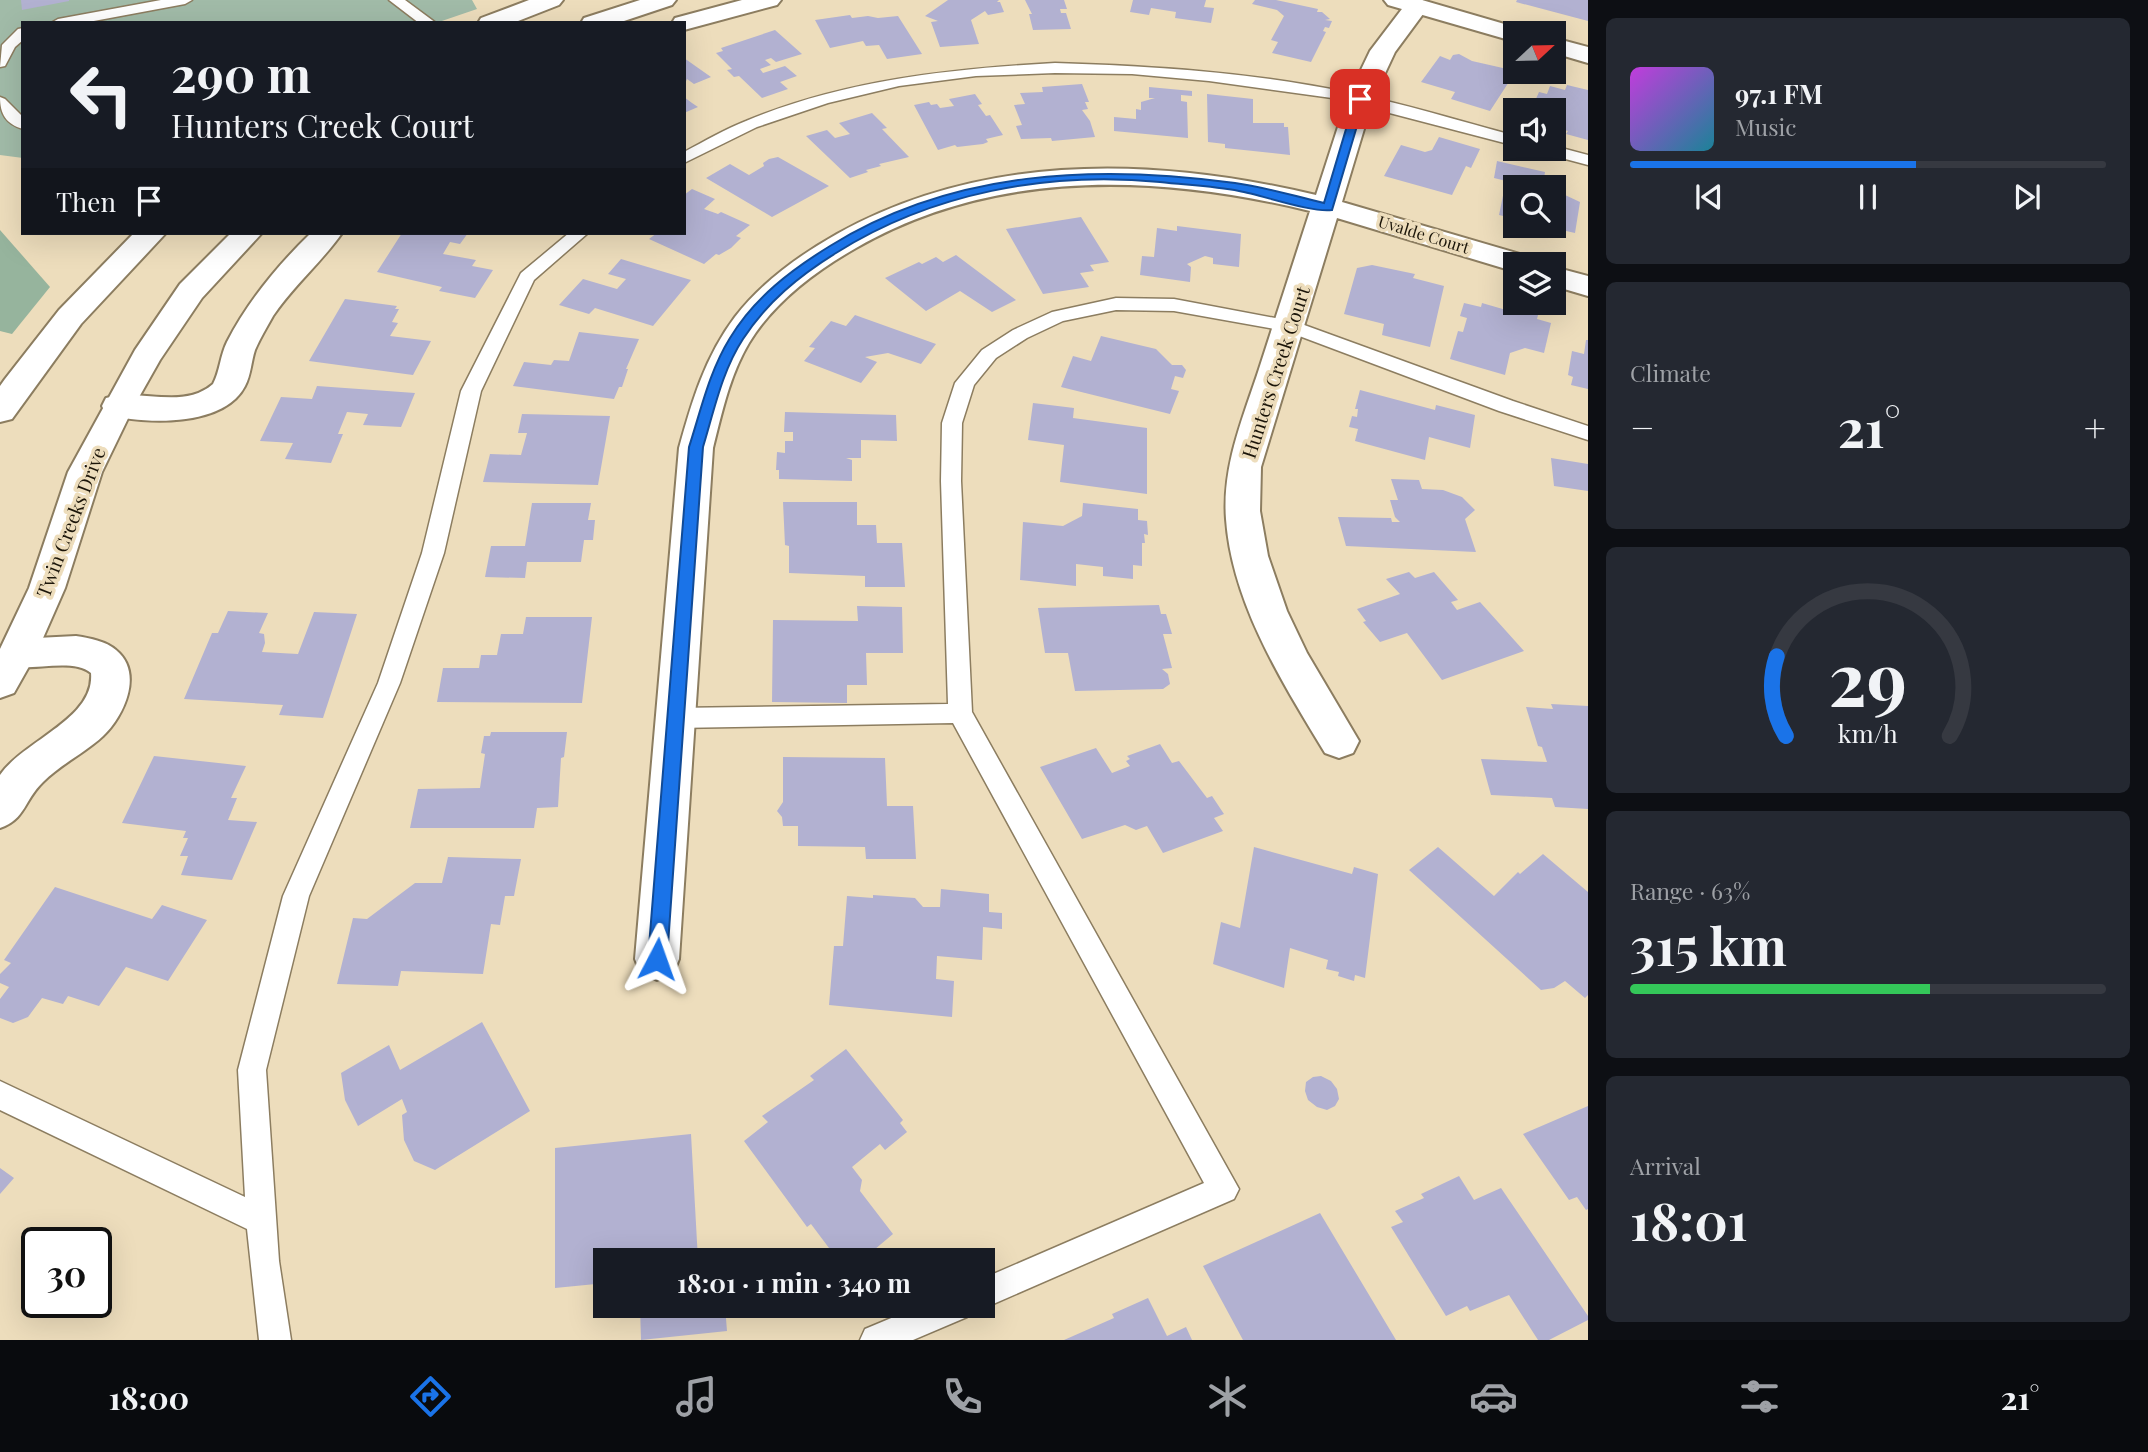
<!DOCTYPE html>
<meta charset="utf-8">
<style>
body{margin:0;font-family:"Playfair Display",serif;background:#242831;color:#f1f3f6;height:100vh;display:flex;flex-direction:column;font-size:26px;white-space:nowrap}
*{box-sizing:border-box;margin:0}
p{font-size:23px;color:#9ea1a6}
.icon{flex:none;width:38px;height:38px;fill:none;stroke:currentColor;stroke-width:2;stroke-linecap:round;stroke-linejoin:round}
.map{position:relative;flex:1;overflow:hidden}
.details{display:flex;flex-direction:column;gap:18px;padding:18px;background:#0d0f14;width:560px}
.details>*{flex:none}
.hud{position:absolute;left:21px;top:21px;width:665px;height:214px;border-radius:0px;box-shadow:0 7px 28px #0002;background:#171b24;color:#f1f3f6;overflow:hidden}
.needle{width:46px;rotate:68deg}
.fabs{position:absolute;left:1503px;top:21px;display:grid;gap:14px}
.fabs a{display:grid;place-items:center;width:63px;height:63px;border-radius:0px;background:#171b24;box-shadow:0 7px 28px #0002;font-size:35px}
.speed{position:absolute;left:21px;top:1227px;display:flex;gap:14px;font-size:35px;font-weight:700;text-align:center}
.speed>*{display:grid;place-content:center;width:91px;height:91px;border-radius:50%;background:#171b24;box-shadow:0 7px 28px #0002;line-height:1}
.speed .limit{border:4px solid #111;border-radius:10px;background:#fff;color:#111}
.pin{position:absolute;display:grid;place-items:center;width:60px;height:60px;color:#fff;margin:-30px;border-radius:14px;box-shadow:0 4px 10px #0006}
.me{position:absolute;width:77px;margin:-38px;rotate:4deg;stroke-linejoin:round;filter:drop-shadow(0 0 5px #0008)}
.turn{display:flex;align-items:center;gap:24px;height:147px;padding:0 35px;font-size:32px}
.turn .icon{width:91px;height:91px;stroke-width:2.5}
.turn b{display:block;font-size:49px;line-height:60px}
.then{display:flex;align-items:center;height:66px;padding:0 35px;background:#0003;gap:14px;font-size:26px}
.big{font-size:52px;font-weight:700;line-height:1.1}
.details .card{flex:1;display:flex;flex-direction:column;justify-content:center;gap:10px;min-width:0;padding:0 24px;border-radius:10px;background:#242831}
.details .dial{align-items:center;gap:0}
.dial svg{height:182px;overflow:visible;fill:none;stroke:#363941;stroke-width:7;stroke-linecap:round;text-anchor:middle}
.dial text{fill:#f1f3f6;stroke:none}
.song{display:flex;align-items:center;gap:21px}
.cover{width:84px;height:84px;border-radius:10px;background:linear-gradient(135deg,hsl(290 70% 55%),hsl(190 70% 35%))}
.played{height:7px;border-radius:4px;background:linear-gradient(90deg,#1a73e8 60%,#363941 60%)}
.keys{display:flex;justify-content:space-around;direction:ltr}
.heat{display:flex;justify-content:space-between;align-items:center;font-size:38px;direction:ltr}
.charge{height:10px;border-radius:5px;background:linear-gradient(90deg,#34c759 63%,#363941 0)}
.trip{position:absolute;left:593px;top:1248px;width:402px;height:70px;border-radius:0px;background:#171b24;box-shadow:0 7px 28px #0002;font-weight:700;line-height:70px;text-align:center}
.menu{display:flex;height:112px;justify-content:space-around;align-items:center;background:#090b0e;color:#9ea1a6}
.menu .icon{width:49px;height:49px}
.menu .on{color:#1a73e8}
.menu b{font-size:32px;color:#f1f3f6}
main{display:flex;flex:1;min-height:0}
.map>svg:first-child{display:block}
</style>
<main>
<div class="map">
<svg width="1588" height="1340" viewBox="0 0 1588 1340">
<rect width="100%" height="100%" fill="#edddbc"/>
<path fill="#a1bba8" d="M0 0H472L477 9 436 23H23V158L0 155Z"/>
<path fill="#96b49d" d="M0 230 50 287 12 334 0 331Z"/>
<path fill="#b2b1d1" d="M21 0H69V1L22 10Z
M948 0H999L997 2H1000L1004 12 988 15 985 11 971 20 979 44 940 47 931 22 938 21 925 16Z
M1025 0H1064L1067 9H1060L1061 13H1066L1071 29 1033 30 1029 14H1032Z
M1133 0H1206L1204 7 1214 8 1211 23 1175 18 1176 12 1151 8 1149 15 1130 12Z
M1255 0H1276L1318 9 1317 12H1322L1330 19 1325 20 1332 21 1329 28 1325 27 1323 31 1326 32 1311 62 1272 53 1278 42 1271 40 1284 16 1277 10 1252 4Z
M1517 0H1588V21L1516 2Z
M850 15 852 18 868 16 878 18 898 16 922 54 887 59 879 45 866 46 863 41 830 48 815 20Z
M775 30 802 54 776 62 771 58 765 60 771 65 760 69 763 73 785 66 797 76 780 82 788 89 762 98 739 76 734 77 727 70 732 69 716 53 723 51 721 48Z
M1459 54 1472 61 1516 71 1490 111 1451 99 1455 92 1421 82 1440 56 1450 60 1453 55Z
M684 58 711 77 694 84 687 79 684 86Z
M1082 84 1089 102H1085L1088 109 1082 110 1090 121 1095 137 1052 141 1051 138 1021 139 1016 126 1022 125 1014 105 1025 104 1020 93 1043 92 1042 87Z
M1567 85 1588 90V140L1566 134 1568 131 1554 127 1557 119 1554 118V110H1531L1539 92 1547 94 1550 86 1565 90Z
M1149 87 1192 91V96L1181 95V101L1187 102 1188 138 1114 131V117L1136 119V109L1141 110V102L1155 98H1149Z
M975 94 982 104 978 105 986 116 990 115 1003 135 986 139 988 142 983 144 957 147 955 145 938 150 914 105 929 102 931 105 937 104 940 108 954 106 949 99Z
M1207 94 1253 99V123H1284V127H1288L1290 155 1225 148V144L1208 142Z
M684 97 692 103 698 107 684 113Z
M872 113 887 128 882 129 909 157 879 164 881 166 866 170 868 172 850 178 806 136 827 130 835 138 850 134 839 123Z
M1439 137 1480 149 1471 168 1466 166 1452 195 1384 176 1401 145 1425 152 1432 150Z
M778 157 829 186 772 217 706 178 730 164 749 175 764 166 763 163 769 159Z
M1497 161 1545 172 1543 185 1548 187H1516V219L1499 215 1506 181 1494 178Z
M1556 186 1566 189 1565 195 1580 202 1575 233 1549 227 1554 226V188Z
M692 189 715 199 704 209 718 214 721 212 750 225 736 236 741 238 731 248 719 255 716 254 704 264 649 239 657 233H684V195Z
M1081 217 1109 262 1090 265 1094 271 1080 273 1089 287 1043 294 1006 229Z
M1177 226 1241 234 1239 267 1213 264V258L1205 256 1187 264 1191 267 1190 282 1140 275 1142 256 1154 257 1157 228 1177 231Z
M402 233H468L460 244 450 242 443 254 476 260 472 266 493 270 475 298 439 291 442 287 377 272Z
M956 255 1016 300 992 312 960 291 926 311 885 278 919 262 922 264 936 257 943 262Z
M621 259 691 280 653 326 595 308 589 314 559 305 583 279 617 289 626 279 608 274Z
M1372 265 1415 274 1413 278 1444 286 1430 347 1382 335 1384 324 1344 314 1357 268Z
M345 299 397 306 395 309H399L392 322 398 323 390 336 431 341 413 375 309 361Z
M1464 303 1481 307 1482 303 1513 312 1514 308 1538 315 1537 319 1551 323 1544 353 1525 348 1510 353 1505 375 1450 359 1458 331 1463 332 1467 318 1460 316Z
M855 315 936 344 921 364 888 353 865 357 877 362 861 383 804 361 815 348 809 347 831 321 846 326Z
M579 332 639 339 626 369H628L622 387H619L614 399 513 386 524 362 551 365 554 360 569 361Z
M1101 336 1156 349 1172 365H1182L1186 370 1183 378 1175 376 1171 389 1179 391 1170 414 1061 387 1073 356 1091 361Z
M1586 340H1588V389L1571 385 1573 377 1568 375 1572 351 1584 354Z
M317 386 415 393 401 427 363 425 368 414 347 412 338 434H343L331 463 285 459 293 443 260 441 281 397 312 399Z
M1360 390 1435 410 1436 405 1475 415 1470 448 1429 437 1425 460 1355 441 1358 429 1349 427 1352 416 1357 417 1358 409H1355Z
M1033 403 1074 408 1073 418 1147 428V494L1060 482 1064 445 1028 440Z
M785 412 896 415 897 441 861 440V458H846L852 460V481L779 479V470H776L777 452 785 453V441H793V432H784Z
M522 414 610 416 598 485 483 482 490 454 521 455 527 433H518Z
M1551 458 1588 464V491L1554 486Z
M1391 479 1419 480 1422 489 1443 490 1462 497 1475 510 1465 519 1476 552 1346 546 1338 517 1391 518 1392 522H1400L1395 517 1390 500H1398Z
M783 502H857V525H876L877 543H902L905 587H865V576L789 573V546L785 545Z
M532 503H591L588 520H595L593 540H584L581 562H527L525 578 485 577 491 546H525Z
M1083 503 1138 509V520L1147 521 1148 535 1144 534 1145 543H1142V566L1133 565V579L1103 576V567L1076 564V586L1020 580 1023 522 1063 526 1082 516Z
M1409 572 1415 578 1434 572 1458 600 1451 602 1457 610 1480 602 1524 651 1442 680 1407 633 1380 642 1363 622 1366 621 1357 609 1400 594 1386 579Z
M1159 605 1161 614H1166L1172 634H1163L1172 668 1162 669 1168 674 1170 684 1163 689 1075 691 1068 653H1045L1038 608Z
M857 606 902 607 903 653H866L867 685H847V703L772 702 773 620 858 621Z
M228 611 268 613 259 633 264 634 265 643 262 652 298 654 314 612 357 614 323 718 279 715 283 705 184 699 212 633H218Z
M526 617H592L582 703 437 702 443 668H479L481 655H497L501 634H523Z
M1551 704 1588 706V809L1555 807 1552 798 1491 795 1481 759 1547 762 1542 747 1538 746 1526 707 1553 709Z
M491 732H567L564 757 561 758 558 807 537 808 534 828H410L418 789 480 788 485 754 481 753 484 736H490Z
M1160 744 1172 763 1179 761 1207 798 1212 796 1224 814 1214 818 1223 831 1163 853 1147 826 1136 830 1125 825 1082 839 1040 767 1096 748 1112 773 1130 766 1126 761 1130 759 1127 756Z
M154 756 246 766 231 798H237L228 820 257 822 232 880 181 875 188 856H180L188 838H183L186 831 122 823Z
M783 757 885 758 887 806H913L916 859H866L865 847 798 846V826H783L782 817 777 811 783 802Z
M1254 847 1352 874 1354 867 1378 874 1365 978 1355 975 1354 981 1338 976 1339 972 1326 969 1328 960 1290 948 1284 988 1213 964 1221 922 1240 928Z
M1438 847 1494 896 1518 872 1520 874 1543 854 1588 892V995L1585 998 1565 981 1554 988 1541 990 1409 870Z
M448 857 521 859 514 896H505L500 925 491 924 483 974 401 971 398 986 337 984 353 918 367 919 415 883H442Z
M55 887 152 919 162 905 207 920 168 981 126 967 99 1006 68 996 63 1004 42 998 28 1017 13 1023 0 1018V999L9 987 0 983V974L11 963 4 960Z
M941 889 989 894V912L1002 913V929L983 927 982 960 937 956 936 979 954 981 952 1017 829 1005 834 946H843L847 896 873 898V895L915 898 923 907H940Z
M482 1022 530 1111 435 1170 414 1161 404 1140 402 1115 407 1112 402 1099 358 1126 345 1100 341 1073 389 1045 400 1070Z
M846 1049 903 1120 900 1123 907 1132 885 1150 880 1144 852 1167 862 1180 860 1191 893 1234 862 1260H838L811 1224 807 1227 744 1141 768 1122 762 1116 814 1080 810 1076Z
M1321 1076 1331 1081 1337 1089 1339 1099 1335 1106 1327 1110 1317 1107 1308 1100 1305 1091 1306 1082 1313 1077Z
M1588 1106V1209L1586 1210 1577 1197 1569 1200 1523 1134Z
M691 1134 698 1260H606V1283L555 1288V1148Z
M0 1168 14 1178 0 1194Z
M1459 1176 1474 1200 1501 1188 1588 1316V1320L1549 1340H1538L1509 1295 1470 1311 1467 1306 1446 1316 1391 1227 1403 1222 1395 1211 1424 1198 1421 1194Z
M1320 1213 1396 1340H1243L1203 1266Z
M1148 1298 1167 1336 1186 1327 1192 1340H1064L1114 1318 1112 1314Z
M640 1306H725L727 1331 641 1340Z"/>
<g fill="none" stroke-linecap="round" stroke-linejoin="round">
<g stroke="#8c7d60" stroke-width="3">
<path id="service" d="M161 0H192L185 4 83 23H51L58 19Z
M389 0H405L436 23H419Z
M23 28V40L15 47 5 66 0 67 2 45 18 29Z
M1055 63C1152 66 1250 72 1346 92 1403 103 1459 121 1516 136V146L1332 98 1209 81 1132 74 1055 73 976 76 899 86 828 103 757 127 684 163V152C705 141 725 129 746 121 844 80 950 69 1055 63Z
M0 97 5 99 23 117V129C6 124 0 114 0 97Z
M1554 146 1588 155V165L1539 152 1537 149H1554Z
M569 233H588L534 280 481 391 444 553 400 683 309 896 266 1070 279 1261 291 1340H259L247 1229 0 1110V1081L245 1197 238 1070 283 896 378 683 422 553 461 391 521 273Z
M1116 298 1174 299 1296 322 1513 401 1588 426V440L1499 411 1286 331 1174 311 1116 310 1063 321 1027 338 996 358 974 385 962 423 961 481 972 712 1239 1189 1234 1199 984 1308 977 1306H984V1278L1204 1183 953 723 675 728 667 725 663 718 667 711 675 708 948 704 941 481 942 423 955 383 982 350 1013 330 1052 312Z
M920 1306H971L967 1317 913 1340H860L865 1329Z"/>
</g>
<g stroke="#8c7d60" stroke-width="4">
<path id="minor" d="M742 0H781L777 5 684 30V23H672L675 18Z
M1408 1 1422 0 1429 6 1395 52 1373 99 1342 202 1530 257 1534 264H1516V272L1337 218 1261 467 1260 511 1268 556 1287 611 1307 653 1359 741 1353 753 1339 758 1325 753C1282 682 1232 603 1226 519 1222 466 1243 418 1259 369 1276 316 1293 264 1310 211 1158 174 995 168 856 248 814 272 774 302 749 343 730 375 722 412 713 448L679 959 673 974 657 980 641 974 635 959 679 448C692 401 705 357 735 317 762 282 798 256 837 234 984 152 1156 157 1316 195L1347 99 1370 51Z
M311 233H342C321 263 293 286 273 316 267 327 260 338 255 350 251 362 251 375 245 386 224 427 145 425 106 414L102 406 106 398C141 388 183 410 213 384 220 371 220 356 227 342 248 301 278 265 311 233Z
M1554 267 1588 276V296L1554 286Z
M76 636C89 638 106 641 116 650 144 673 124 716 103 736 85 753 61 764 43 782 24 800 26 819 0 828V775C24 740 95 719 91 673 72 657 28 673 4 665L0 650 4 643 17 639Z"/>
</g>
<g stroke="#8c7d60" stroke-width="4">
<path id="tertiary" d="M529 0H563L559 5 513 23H478L481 18Z
M640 0H676L672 5 618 23H581L584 18Z
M1384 0H1422L1525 30 1527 33H1516V42L1388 5Z
M1554 38 1588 47V63L1554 53Z
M134 233H166L81 324 12 419 0 422V386L5 379 59 310Z
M231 233H262L202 298 160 360 134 406 102 472 65 588 36 654 14 693 0 698V649L29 588 68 472 135 350 180 284Z"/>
</g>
<use href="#service" fill="#fff" fill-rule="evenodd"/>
<use href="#minor" fill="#fff" fill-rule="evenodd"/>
<use href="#tertiary" fill="#fff" fill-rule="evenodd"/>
</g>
<path fill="#1a73e8" stroke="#114b97" stroke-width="2" d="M1360 96 1365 99 1332 210C1312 213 1262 195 1239 191 1213 186 1186 185 1160 182 1048 171 931 193 836 253 799 276 767 302 743 339 722 371 714 411 703 447L667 959 664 966 657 968 651 966 648 959 689 447C701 410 709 372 730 338 754 298 791 270 830 246 952 170 1097 164 1235 183 1265 187 1294 196 1324 203L1355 99Z"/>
<g text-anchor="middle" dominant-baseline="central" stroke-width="7" stroke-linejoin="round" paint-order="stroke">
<g font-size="16" fill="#1b1509" stroke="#edddbc">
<text transform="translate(1424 234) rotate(17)">Uvalde Court</text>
</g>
<g font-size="19" fill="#1b1509" stroke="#edddbc">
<text transform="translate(1275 372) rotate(-72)">Hunters Creek Court</text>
<text transform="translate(70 522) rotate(-69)">Twin Creeks Drive</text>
</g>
</g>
</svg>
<div class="fabs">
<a><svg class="needle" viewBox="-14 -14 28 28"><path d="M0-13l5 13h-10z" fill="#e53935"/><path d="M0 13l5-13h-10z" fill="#9ea1a6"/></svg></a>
<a><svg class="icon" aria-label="sound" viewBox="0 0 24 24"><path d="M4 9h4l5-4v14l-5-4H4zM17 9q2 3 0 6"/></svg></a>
<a><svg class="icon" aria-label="search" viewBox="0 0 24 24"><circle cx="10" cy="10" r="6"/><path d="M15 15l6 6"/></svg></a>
<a><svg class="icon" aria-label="layers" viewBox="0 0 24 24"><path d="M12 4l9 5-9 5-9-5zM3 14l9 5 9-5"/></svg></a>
</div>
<div class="speed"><div class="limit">30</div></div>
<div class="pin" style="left:1360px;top:99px;background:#d93025"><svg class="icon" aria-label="arrive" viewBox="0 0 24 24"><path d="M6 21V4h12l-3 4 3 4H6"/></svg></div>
<svg class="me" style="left:657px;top:959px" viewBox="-20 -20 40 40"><path d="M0-17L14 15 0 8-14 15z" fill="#1a73e8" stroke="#fff" stroke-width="4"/></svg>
<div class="trip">18:01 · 1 min · 340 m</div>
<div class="hud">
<div class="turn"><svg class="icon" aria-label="left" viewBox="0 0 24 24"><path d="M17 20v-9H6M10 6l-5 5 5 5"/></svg><div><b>290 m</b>Hunters Creek Court</div></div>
<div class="then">Then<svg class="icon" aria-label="arrive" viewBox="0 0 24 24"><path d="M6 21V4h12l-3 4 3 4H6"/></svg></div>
</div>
</div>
<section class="details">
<div class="card">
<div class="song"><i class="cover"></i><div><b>97.1 FM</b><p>Music</p></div></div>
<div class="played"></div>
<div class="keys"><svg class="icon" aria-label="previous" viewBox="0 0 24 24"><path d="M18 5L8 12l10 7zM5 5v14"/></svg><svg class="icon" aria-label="pause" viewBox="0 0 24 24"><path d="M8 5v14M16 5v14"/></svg><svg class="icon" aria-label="next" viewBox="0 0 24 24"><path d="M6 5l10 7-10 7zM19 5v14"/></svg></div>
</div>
<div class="card"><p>Climate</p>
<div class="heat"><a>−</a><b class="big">21°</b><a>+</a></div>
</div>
<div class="card dial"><svg viewBox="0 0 100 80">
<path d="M14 69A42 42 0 1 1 86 69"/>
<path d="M14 69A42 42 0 0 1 10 34" stroke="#1a73e8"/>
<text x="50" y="56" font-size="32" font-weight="700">29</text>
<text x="50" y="72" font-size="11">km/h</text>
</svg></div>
<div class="card"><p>Range · 63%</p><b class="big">315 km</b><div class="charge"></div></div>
<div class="card"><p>Arrival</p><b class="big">18:01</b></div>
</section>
</main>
<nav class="menu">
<b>18:00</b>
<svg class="icon on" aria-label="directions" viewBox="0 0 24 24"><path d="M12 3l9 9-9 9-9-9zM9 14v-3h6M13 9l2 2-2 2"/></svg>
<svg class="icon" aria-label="music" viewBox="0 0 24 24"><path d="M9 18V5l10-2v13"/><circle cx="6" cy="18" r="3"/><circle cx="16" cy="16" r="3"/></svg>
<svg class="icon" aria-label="phone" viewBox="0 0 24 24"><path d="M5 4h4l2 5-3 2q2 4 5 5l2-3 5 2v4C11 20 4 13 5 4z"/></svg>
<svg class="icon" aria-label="climate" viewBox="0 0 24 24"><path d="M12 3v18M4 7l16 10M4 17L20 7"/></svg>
<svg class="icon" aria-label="car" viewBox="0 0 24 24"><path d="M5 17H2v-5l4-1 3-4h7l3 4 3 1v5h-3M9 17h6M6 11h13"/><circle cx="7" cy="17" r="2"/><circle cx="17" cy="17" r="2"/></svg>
<svg class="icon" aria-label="filters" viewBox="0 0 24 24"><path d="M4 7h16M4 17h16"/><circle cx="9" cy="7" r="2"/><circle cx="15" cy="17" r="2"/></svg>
<b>21°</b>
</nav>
